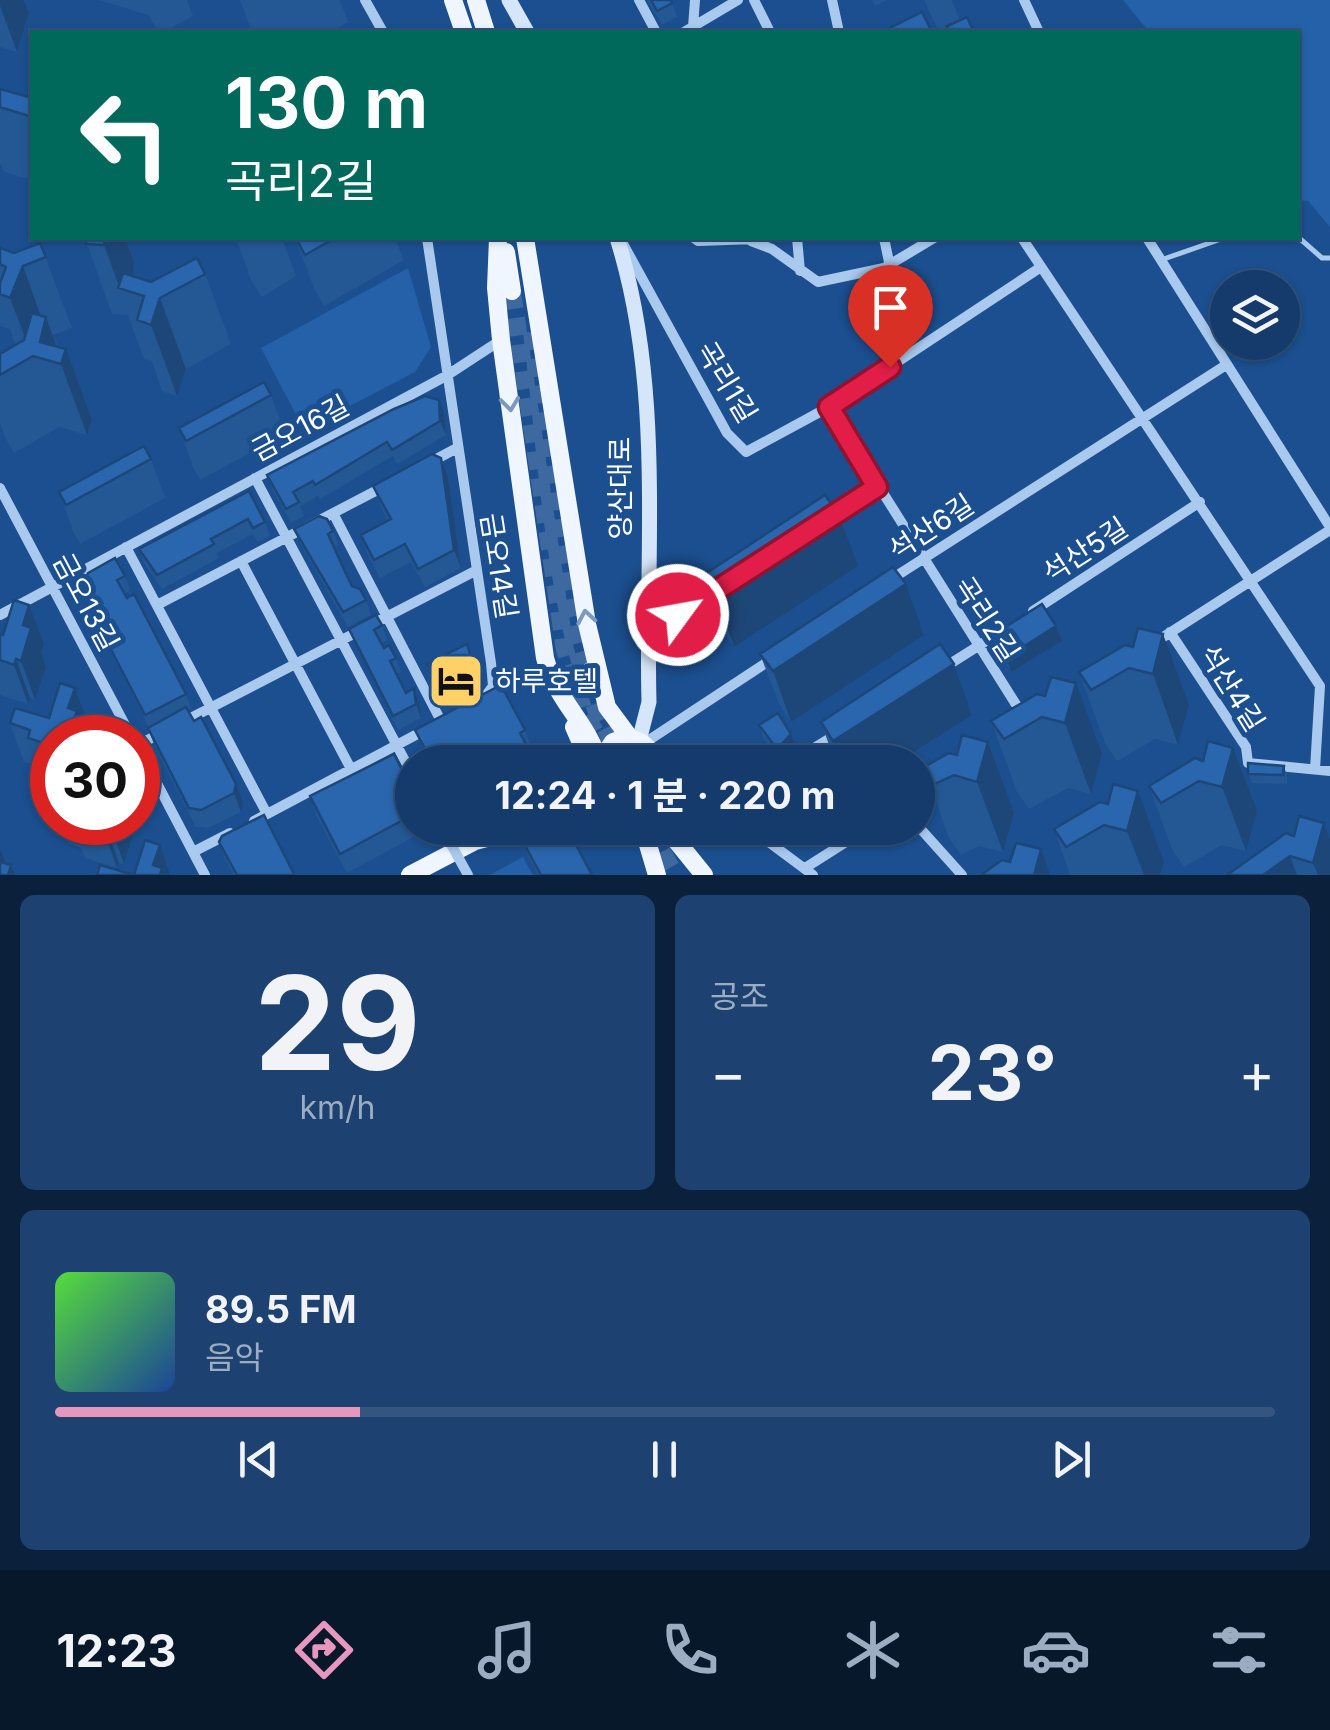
<!DOCTYPE html>
<html lang="ko">
<meta charset="utf-8">
<style>
body{margin:0;font-family:Inter,"Noto Sans KR",sans-serif;background:#1d4271;color:#f1f3f6;height:100vh;display:flex;flex-direction:column;font-size:38px;white-space:nowrap}
*{box-sizing:border-box;margin:0}
p{font-size:32px;color:#9dadc1}
.icon{flex:none;width:55px;height:55px;fill:none;stroke:currentColor;stroke-width:2;stroke-linecap:round;stroke-linejoin:round}
.map{position:relative;height:875px;overflow:hidden}
.side{display:flex;flex-direction:column;gap:20px;padding:20px;background:#0b203b;flex:1}
.side>*{flex:none}
.hud{position:absolute;left:30px;top:30px;width:1270px;height:210px;border-radius:0px;box-shadow:0 2px 8px #0004,0 0 0 2px #33557e;background:#00695c;color:#fff;overflow:hidden}
.fabs{position:absolute;left:1210px;top:270px;display:grid;gap:20px}
.fabs a{display:grid;place-items:center;width:90px;height:90px;border-radius:50%;background:#143b6b;box-shadow:0 2px 8px #0004,0 0 0 2px #33557e;font-size:50px}
.speed{position:absolute;left:30px;top:715px;display:flex;gap:20px;font-size:50px;font-weight:700;text-align:center}
.speed>*{display:grid;place-content:center;width:130px;height:130px;border-radius:50%;background:#143b6b;box-shadow:0 2px 8px #0004,0 0 0 2px #33557e;line-height:1}
.speed .limit{border:15px solid #d22;background:#fff;color:#111}
.pin{position:absolute;display:grid;place-items:center;width:85px;height:85px;color:#fff;margin:-102px -42px;border-radius:50% 50% 50% 0;rotate:-45deg;box-shadow:0 0 10px #0007}
.pin .icon{rotate:45deg}
.me{position:absolute;width:110px;margin:-55px;rotate:58deg;stroke-linejoin:round;filter:drop-shadow(0 0 8px #0008)}
.turn{display:flex;align-items:center;gap:35px;height:210px;padding:0 30px;font-size:45px}
.turn .icon{width:130px;height:130px;stroke-width:2.5}
.turn b{display:block;font-size:70px;line-height:85px}
.big{font-size:75px;font-weight:700;line-height:1.1}
.side .widget{flex:1;display:flex;flex-direction:column;justify-content:center;gap:15px;min-width:0;padding:0 35px;border-radius:15px;background:#1d4271}
.side .dial{align-items:center;gap:0}
.dial b{font-size:130px;line-height:1}
.song{display:flex;align-items:center;gap:30px}
.cover{width:120px;height:120px;border-radius:15px;background:linear-gradient(135deg,hsl(110 70% 55%),hsl(220 70% 35%))}
.played{height:10px;border-radius:5px;background:linear-gradient(90deg,#e797bd 25%,#33557e 25%)}
.keys{display:flex;justify-content:space-around;direction:ltr}
.heat{display:flex;justify-content:space-between;align-items:center;font-size:55px;direction:ltr}
.side .tiles{flex:1;display:grid;gap:20px;grid-template-columns:1fr 1fr}
.widget:last-child{grid-column:span 2}
.trip{position:absolute;left:395px;top:745px;width:540px;height:100px;border-radius:50px;background:#143b6b;box-shadow:0 2px 8px #0004,0 0 0 2px #33557e;font-weight:700;line-height:100px;text-align:center}
.tab-bar{display:flex;height:160px;justify-content:space-around;align-items:center;background:#08182b;color:#9dadc1}
.tab-bar .icon{width:70px;height:70px}
.tab-bar .selected{color:#e797bd}
.tab-bar b{font-size:45px;color:#f1f3f6}
.map>svg:first-child{display:block}
</style>
<div class="map">
<svg width="1330" height="875" viewBox="0 0 1330 875">
<rect width="100%" height="100%" fill="#1b4f8f"/>
<path fill="#2461a8" d="M1123 0H1330V227L1308 201 1298 200V32H1149Z
M408 268 431 347 415 372 304 430 261 348Z
M523 857 533 875H490Z"/>
<g fill="none" stroke-linecap="round" stroke-linejoin="round">
<path stroke="#3d69a0" stroke-width="18" stroke-dasharray="18 9" stroke-linecap="butt" d="M512 291 565 650 584 712 611 762
M532 332C547 452 552 596 596 709 603 728 616 745 626 762
M649 828 675 875"/>
<path stroke="#a9c9ee" stroke-width="5" d="M1298 237 1322 258H1330
M1161 260 1224 238"/>
<path stroke="#a9c9ee" stroke-width="10" d="M365 0 383 32
M639 0 656 32
M754 0 770 32
M832 0 839 32
M1024 0 1039 32
M693 27 695 0
M684 32 738 0
M427 238 491 663 493 686 484 698
M694 238 698 241 755 239
M797 238 800 271
M884 238 889 262
M1022 238 1320 686 1315 769
M1147 238 1330 527
M751 241 772 249 818 282 884 268 934 238
M622 242 727 433 746 452 829 407 1041 267
M829 407 1022 714
M429 463 457 448
M255 478 412 774
M0 488 132 738
M333 513 441 721
M829 520 877 487
M126 547 267 814
M241 561 351 769
M890 580 1226 365
M157 605 387 485
M1033 611 1200 502
M0 615 446 376 501 340
M647 622 678 615 718 590
M1170 632 1246 747 1248 763 1330 771
M1154 643 1330 530
M945 667 1002 631
M183 722 477 570
M643 744 772 659
M138 745 163 732
M138 747 205 875
M791 762 837 734
M918 795 942 780
M254 821 425 730
M918 826 962 875
M750 828 813 875
M193 852 230 833
M805 868 868 828"/>
<path stroke="#d6e6fa" stroke-width="15" d="M509 0 527 32
M617 238C664 387 645 548 649 702L639 741"/>
<path stroke="#f0f6ff" stroke-width="18" d="M453 0 464 32
M476 0 486 32
M498 238 496 288 501 340 545 658C557 702 587 721 599 762
M525 238 587 624 607 707 630 738
M506 252 512 291
M550 677 576 682 596 667
M574 727 581 743 579 762
M600 762 613 742C633 734 649 742 654 762
M494 828 475 841 525 828
M643 828 657 875
M666 828 704 875
M410 875 475 841"/>
<path stroke="#a9c9ee" stroke-width="10" d="M442 828 468 875"/>
</g>
<path fill="#245895" d="M0 0H24L29 13 17 52 0 47Z
M99 0H187L193 16 163 32H159L148 15Z
M240 0H340L348 22 330 32H252Z
M647 0H671L677 17 662 25Z
M872 0H887L875 6Z
M924 0H952L960 20 974 32H939Z
M0 89 32 98V180L4 172 0 163Z
M85 238H125L134 262 133 276 151 282 205 274 231 344 186 369 177 396 162 391 152 361 144 359 128 315 112 314Z
M236 238H282L296 276 262 297 251 280Z
M295 238H395L404 260 324 306 314 288Z
M40 243 72 328 53 335 92 420 87 435 59 427 14 453 5 437 0 423V354L15 345 10 329 0 326V248L14 253Z
M271 395 285 434 200 480 193 467 179 428Z
M444 414 446 435 397 464 393 456 320 499 318 496 300 506 304 516 291 523 272 489 267 475Z
M441 458 448 476 461 568 425 587 411 562 380 578 367 553 361 535 388 521 380 504 373 486Z
M151 459 165 498 80 544 73 531 59 492Z
M249 491 265 522 270 536 258 542 253 534 217 553 219 558 162 589 144 563 139 549Z
M294 529 333 531 339 545 334 547 352 586 366 600 371 615 348 627 300 543Z
M858 566 734 647 721 627 702 576Z
M125 576 130 590 124 594 186 694 191 708 188 710 194 721 236 784 243 803 241 812 208 828 196 827 155 747 148 728 149 727 87 606 81 592Z
M906 584 924 635 791 722 779 704 760 654Z
M29 605 44 644 41 653 46 667 35 700 30 698 28 704 0 695V661L3 635Z
M382 625 387 640 381 643 384 648 396 658 401 672 397 674 406 693 414 688 419 703 421 718 398 730 355 643 349 629Z
M1056 626 1062 641 1011 672 996 650 991 636Z
M467 644 480 684 450 700 432 679 427 664Z
M1133 647 1189 705 1178 745 1155 739 1117 761 1105 743 1079 672Z
M954 664 972 715 898 762H835L821 722Z
M1037 694 1102 754 1091 794 1068 788 1029 809 1017 792 991 721Z
M10 723 89 727 86 738H52V780L42 777 38 766 24 762Z
M759 725 791 734 797 748 783 762 764 739Z
M415 730H525L534 754 531 755 534 762H428Z
M988 742 1014 813 1003 852 979 846 961 855 949 838 924 767Z
M1195 758 1257 811 1246 851 1222 845 1184 867 1172 849 1149 786Z
M1284 766 1287 776V784L1252 783 1248 774Z
M412 789V828H430L347 873 316 815 310 796Z
M1100 802 1164 862 1160 875H1070L1054 829Z
M60 822H131L134 831 124 864 119 863 117 868 85 858 81 848 68 843Z
M1324 823 1330 839V875H1227L1294 836Z
M520 836 592 875H538L527 854Z
M219 842 294 875H234L226 861Z"/>
<path fill="#1d4779" d="M0 0H24L29 13 17 52 0 6Z
M98 238H125L134 262 132 292 120 289 104 245Z
M23 266 44 325 46 317 62 361 66 349 92 420 87 435 61 364 32 356 10 298Z
M160 298 186 369 177 396 151 325Z
M439 400 444 414 446 435 440 421Z
M441 458 448 476 461 568 454 550Z
M839 515 858 566 734 647 716 596Z
M906 584 924 635 791 722 773 671Z
M29 605 44 644 41 653 46 667 35 700 21 661 23 625Z
M1056 626 1062 641 1011 672 1006 658Z
M1163 634 1189 705 1178 745 1153 674Z
M16 659 30 698 28 704 14 665Z
M954 664 972 715 898 762H841L833 741Z
M1076 683 1102 754 1091 794 1065 723Z
M75 688 89 727 86 738H68V708Z
M414 688 419 703 421 718 416 704Z
M791 734 797 748 782 762 777 749Z
M988 742 1014 813 1003 852 977 782Z
M1233 748 1257 811 1246 851 1222 787Z
M236 784 243 803 241 812 234 793Z
M1138 791 1164 862 1160 875H1144L1127 831Z
M111 822H131L134 831 124 864 110 825Z
M1324 823 1330 839V875H1318L1313 863Z
M105 824 119 863 117 868 103 829Z
M160 845 170 875H157L153 865Z
M0 848 9 872 11 865 15 875H0Z
M1041 849 1050 875H1034Z
M1290 856 1297 875H1263Z"/>
<path fill="#2a66ad" stroke="#1d4779" stroke-width="2.5" d="M651 0H671L672 3 657 11Z
M922 12 932 32H892L890 28Z
M967 17 974 32H950L947 26Z
M0 89 32 98 29 116 0 107Z
M87 238H105L104 245 86 244Z
M296 238H335L305 255Z
M40 243 46 257 23 266 10 298 0 294V283L6 267 0 264V248L14 253Z
M197 258 205 274 160 298 151 325 137 320 144 296 118 288 123 273 151 282Z
M32 313 46 317 40 342 66 349 61 364 33 356 0 375V354L24 340Z
M264 382 271 395 186 441 179 428Z
M425 396 439 400 440 421 392 450 387 442 315 485 313 481 293 492 299 502 286 509 267 475 394 409Z
M144 446 151 459 66 505 59 492Z
M432 454 441 458 454 550 418 569 405 544 374 560 361 535 391 519 373 486Z
M249 491 265 522 253 528 248 519 211 539 214 544 157 575 139 549Z
M825 495 839 515 716 596 702 576Z
M319 516 327 519 333 531 328 534 346 574 352 586 360 589 366 600 343 612 294 529Z
M115 558 125 576 117 580 127 598 134 594 186 694 145 715 81 592 88 573Z
M893 567 906 584 773 671 760 654Z
M14 600 29 605 23 625 31 628 21 661 16 659 14 665 0 660V634L3 635Z
M1042 604 1056 626 1006 658 991 636Z
M376 615 382 625 374 630 384 648 389 645 396 658 390 661 406 693 414 688 416 704 393 716 349 629Z
M1138 628 1163 634 1153 674 1129 668 1091 690 1079 672 1125 645 1133 647Z
M467 644 475 670 445 685 427 664Z
M940 644 954 664 833 741 821 722Z
M1051 677 1076 683 1065 723 1042 717 1004 739 991 721 1037 694 1045 696Z
M60 683 75 688 68 708 77 711 68 738H52V746L28 738 30 730 10 723 15 708 49 718Z
M501 685 525 730 520 733 529 750 505 762H432L415 730Z
M186 707 194 721 201 717 236 784 234 793 201 810 189 808 148 728Z
M778 713 791 734 777 749 759 725Z
M962 735 988 742 977 782 954 775 935 784 924 767 949 753 957 755Z
M1208 741 1233 748 1222 787 1199 781 1161 803 1149 786 1195 758 1203 761Z
M394 754 412 789V815L340 854 310 796Z
M1248 763 1284 766 1283 775 1248 774Z
M1113 784 1138 791 1127 831 1104 825 1066 847 1054 829 1100 802 1108 804Z
M264 815 294 874 293 875H237L219 842 222 836Z
M1299 816 1324 823 1313 863 1290 856 1263 875H1227L1286 833 1294 836Z
M82 822H111L110 825 105 824 103 829Z
M535 828H567L592 875H541L520 836Z
M145 840 160 845 153 865 162 868 160 875H134Z
M1016 843 1041 849 1034 875H981L1002 860 1010 862Z
M0 862 11 865 8 875H0Z
M100 865 134 875H97Z"/>
<defs><path id="oneway-chevron" d="M-2-3.5L2.5 0L-2 3.5" fill="none" stroke-width="1.6" stroke-linecap="round" stroke-linejoin="round" transform="scale(2.5)"/></defs>
<g stroke="#7b9ac1">
<use href="#oneway-chevron" transform="translate(510 404) rotate(83)"/>
<use href="#oneway-chevron" transform="translate(586 617) rotate(-100)"/>
</g>
<g fill="none" stroke-linecap="round" stroke-linejoin="round">
<g stroke="#92132f" stroke-width="25">
<path id="route" d="M678 615 877 487 829 407 890 367"/>
</g>
<use href="#route" stroke="#e11d48" stroke-width="18"/>
</g>
<defs>
<g id="hotel-square" transform="scale(2.875)"><rect x="-9" y="-9" width="18" height="18" rx="4" fill="#ffd166" stroke="#1b4f8f"/><path d="M-6-4.5h1.5V1H6V5H4.5V3h-9V5H-6ZM-4 0a1.8 1.8 0 1 1 3.6 0ZM.5 0V-2.5h3Q6-2.5 6 0Z" fill="#111"/></g>
</defs>
<g fill-rule="evenodd">
<use href="#hotel-square" x="456" y="681"/>
</g>
<g text-anchor="middle" dominant-baseline="central" stroke-width="10" stroke-linejoin="round" paint-order="stroke">
<g font-size="28" fill="#fff" stroke="#1b4f8f">
<text transform="translate(727 382) rotate(59)">곡리1길</text>
<text transform="translate(300 428) rotate(-28)">금오16길</text>
<text transform="translate(620 488) rotate(-90)">양산대로</text>
<text transform="translate(931 527) rotate(-33)">석산6길</text>
<text transform="translate(1085 550) rotate(-33)">석산5길</text>
<text transform="translate(499 566) rotate(81)">금오14길</text>
<text transform="translate(86 602) rotate(62)">금오13길</text>
<text transform="translate(987 619) rotate(57)">곡리2길</text>
<text transform="translate(1232 688) rotate(58)">석산4길</text>
</g>
<g font-size="28" fill="#fff" stroke="#1b4f8f" text-anchor="start">
<text x="495" y="681">하루호텔</text>
</g>
</g>
</svg>
<div class="fabs">
<a><svg class="icon" aria-label="layers" viewBox="0 0 24 24"><path d="M12 4l9 5-9 5-9-5zM3 14l9 5 9-5"/></svg></a>
</div>
<div class="speed"><div class="limit">30</div></div>
<div class="pin" style="left:890px;top:367px;background:#d93025"><svg class="icon" aria-label="arrive" viewBox="0 0 24 24"><path d="M6 21V4h12l-3 4 3 4H6"/></svg></div>
<svg class="me" style="left:678px;top:615px" viewBox="-20 -20 40 40"><circle r="17" fill="#e11d48" stroke="#fff" stroke-width="3"/><path d="M0-11L8 9 0 5-8 9z" fill="#fff"/></svg>
<div class="trip">12:24 · 1 분 · 220 m</div>
<div class="hud">
<div class="turn"><svg class="icon" aria-label="left" viewBox="0 0 24 24"><path d="M17 20v-9H6M10 6l-5 5 5 5"/></svg><div><b>130 m</b>곡리2길</div></div>
</div>
</div>
<section class="side">
<div class="tiles">
<div class="widget dial"><b>29</b><p>km/h</p></div>
<div class="widget"><p>공조</p>
<div class="heat"><a>−</a><b class="big">23°</b><a>+</a></div>
</div>
<div class="widget">
<div class="song"><i class="cover"></i><div><b>89.5 FM</b><p>음악</p></div></div>
<div class="played"></div>
<div class="keys"><svg class="icon" aria-label="previous" viewBox="0 0 24 24"><path d="M18 5L8 12l10 7zM5 5v14"/></svg><svg class="icon" aria-label="pause" viewBox="0 0 24 24"><path d="M8 5v14M16 5v14"/></svg><svg class="icon" aria-label="next" viewBox="0 0 24 24"><path d="M6 5l10 7-10 7zM19 5v14"/></svg></div>
</div>
</div>
</section>
<nav class="tab-bar">
<b>12:23</b>
<svg class="icon selected" aria-label="directions" viewBox="0 0 24 24"><path d="M12 3l9 9-9 9-9-9zM9 14v-3h6M13 9l2 2-2 2"/></svg>
<svg class="icon" aria-label="music" viewBox="0 0 24 24"><path d="M9 18V5l10-2v13"/><circle cx="6" cy="18" r="3"/><circle cx="16" cy="16" r="3"/></svg>
<svg class="icon" aria-label="phone" viewBox="0 0 24 24"><path d="M5 4h4l2 5-3 2q2 4 5 5l2-3 5 2v4C11 20 4 13 5 4z"/></svg>
<svg class="icon" aria-label="climate" viewBox="0 0 24 24"><path d="M12 3v18M4 7l16 10M4 17L20 7"/></svg>
<svg class="icon" aria-label="car" viewBox="0 0 24 24"><path d="M5 17H2v-5l4-1 3-4h7l3 4 3 1v5h-3M9 17h6M6 11h13"/><circle cx="7" cy="17" r="2"/><circle cx="17" cy="17" r="2"/></svg>
<svg class="icon" aria-label="filters" viewBox="0 0 24 24"><path d="M4 7h16M4 17h16"/><circle cx="9" cy="7" r="2"/><circle cx="15" cy="17" r="2"/></svg>
</nav>
